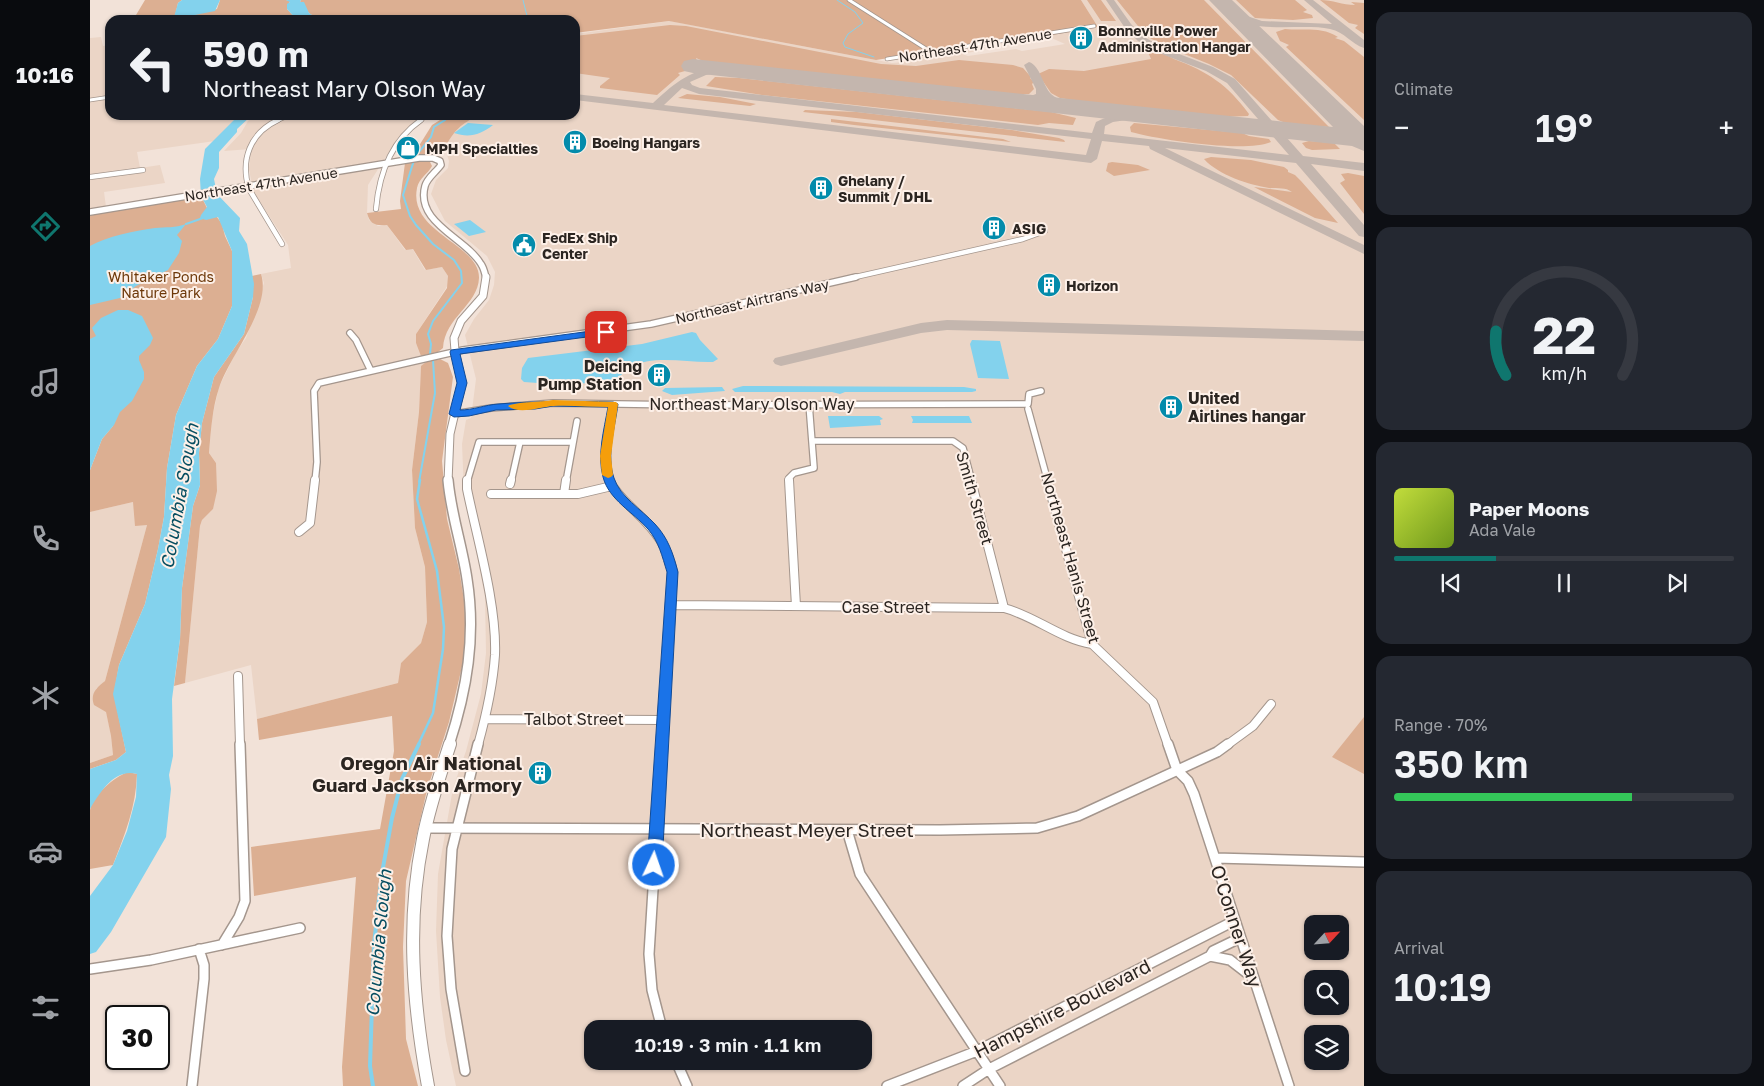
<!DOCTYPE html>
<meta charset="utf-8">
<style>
body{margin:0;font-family:"Golos Text",sans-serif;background:#242831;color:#f1f3f6;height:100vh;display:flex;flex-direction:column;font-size:19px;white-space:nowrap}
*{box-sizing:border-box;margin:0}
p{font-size:16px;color:#9ea1a6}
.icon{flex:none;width:28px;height:28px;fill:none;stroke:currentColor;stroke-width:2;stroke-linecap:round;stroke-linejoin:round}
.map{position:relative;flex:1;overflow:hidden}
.panel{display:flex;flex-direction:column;gap:12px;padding:12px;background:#0d0f14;width:400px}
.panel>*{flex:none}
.top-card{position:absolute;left:15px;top:15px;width:475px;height:105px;border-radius:15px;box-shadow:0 1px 4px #0004;background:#171b24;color:#f1f3f6;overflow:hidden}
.needle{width:32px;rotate:64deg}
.controls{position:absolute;left:1214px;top:915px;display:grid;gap:10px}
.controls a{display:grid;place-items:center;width:45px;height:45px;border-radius:10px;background:#171b24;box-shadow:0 1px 4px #0004;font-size:25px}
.speed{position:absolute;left:15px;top:1005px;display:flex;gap:10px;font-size:25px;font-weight:700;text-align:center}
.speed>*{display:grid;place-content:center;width:65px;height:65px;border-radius:50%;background:#171b24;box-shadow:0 1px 4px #0004;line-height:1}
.speed .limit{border:2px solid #111;border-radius:8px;background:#fff;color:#111}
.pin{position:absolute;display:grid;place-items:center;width:42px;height:42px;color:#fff;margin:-21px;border-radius:10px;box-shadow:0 2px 8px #0006}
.me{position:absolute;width:55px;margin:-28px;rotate:3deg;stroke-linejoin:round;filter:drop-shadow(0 0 4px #0008)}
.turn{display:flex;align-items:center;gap:18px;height:105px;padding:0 15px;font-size:22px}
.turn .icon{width:65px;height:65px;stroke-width:2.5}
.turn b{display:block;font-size:35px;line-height:42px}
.big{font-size:38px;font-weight:600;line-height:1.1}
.panel .widget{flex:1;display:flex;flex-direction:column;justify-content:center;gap:8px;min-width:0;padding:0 18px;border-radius:15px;background:#242831}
.panel .dial{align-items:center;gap:0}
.dial svg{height:130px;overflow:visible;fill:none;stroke:#363941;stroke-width:7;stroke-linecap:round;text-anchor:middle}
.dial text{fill:#f1f3f6;stroke:none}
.song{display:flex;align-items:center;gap:15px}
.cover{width:60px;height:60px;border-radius:8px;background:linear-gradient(135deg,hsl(70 70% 55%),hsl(80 70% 35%))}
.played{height:5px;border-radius:2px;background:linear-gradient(90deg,#0f766e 30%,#363941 30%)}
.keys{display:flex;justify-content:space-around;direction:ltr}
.heat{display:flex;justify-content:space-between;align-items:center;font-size:28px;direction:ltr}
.charge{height:8px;border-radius:4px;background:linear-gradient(90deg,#34c759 70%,#363941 0)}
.trip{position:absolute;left:494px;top:1020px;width:288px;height:50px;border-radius:15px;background:#171b24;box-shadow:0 1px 4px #0004;font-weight:600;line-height:50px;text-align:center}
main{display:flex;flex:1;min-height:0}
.dock{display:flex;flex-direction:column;width:90px;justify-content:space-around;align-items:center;background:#090b0e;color:#9ea1a6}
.dock .icon{width:35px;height:35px}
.dock .selected{color:#0f766e}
.dock b{font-size:22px;color:#f1f3f6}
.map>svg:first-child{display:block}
</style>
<main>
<nav class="dock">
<b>10:16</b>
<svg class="icon selected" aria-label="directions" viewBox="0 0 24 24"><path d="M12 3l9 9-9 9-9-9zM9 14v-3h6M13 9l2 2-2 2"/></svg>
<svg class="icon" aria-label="music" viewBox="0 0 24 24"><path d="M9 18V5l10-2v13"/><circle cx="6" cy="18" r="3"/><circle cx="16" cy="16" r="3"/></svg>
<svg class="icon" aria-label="phone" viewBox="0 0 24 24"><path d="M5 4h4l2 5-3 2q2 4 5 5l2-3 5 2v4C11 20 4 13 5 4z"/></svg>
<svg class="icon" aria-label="climate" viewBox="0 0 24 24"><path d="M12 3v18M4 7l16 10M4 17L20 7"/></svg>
<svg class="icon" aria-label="car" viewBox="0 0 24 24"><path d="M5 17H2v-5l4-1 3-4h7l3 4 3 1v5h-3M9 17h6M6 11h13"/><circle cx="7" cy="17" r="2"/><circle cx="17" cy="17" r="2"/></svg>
<svg class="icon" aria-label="filters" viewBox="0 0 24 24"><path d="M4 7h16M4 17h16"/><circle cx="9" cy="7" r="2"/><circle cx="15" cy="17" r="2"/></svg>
</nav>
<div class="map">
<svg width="1274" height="1086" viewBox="0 0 1274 1086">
<rect width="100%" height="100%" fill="#f2e2d8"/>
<path fill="#ebd5c6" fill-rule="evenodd" d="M991 0H1274V1086H366L356 1040 350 997 346 931 348 874 363 788 376 751 391 694 396 653 395 596 374 492 372 444 376 420 381 418 386 379 375 335 384 319 399 300 404 285 405 272 397 256 355 221 341 194 346 180 358 168 359 161 355 149 363 132 377 121 389 115H485V34L580 21 802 63 814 62 816 58 881 48 887 51 872 54 878 56 926 49 932 51 975 44 957 36 1008 27ZM1222 924H1250V951H1222ZM1222 979H1250V1006H1222ZM502 1029H772V1061H502ZM1222 1034H1250V1061H1222Z
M11 37 13 46 20 45V96L0 99V38Z
M20 99V115H149L125 141 47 152 50 168 70 165 75 183 14 192 16 207 0 209V101Z
M166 115H333L308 138 278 185 277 213 279 220 288 226 297 225 315 250 322 248 335 270 352 267 358 276V285L326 334V343L336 362 331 367 329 412 322 470 325 528 335 567 337 622 331 643 311 663 308 683 167 719 161 665 95 683 110 526 112 520 123 509 126 463 119 453 122 418 129 387 145 354 156 338 174 283 171 274 201 268 198 245 163 191 159 169 161 149 134 151 151 133 158 121Z
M43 502 57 525 15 681 6 689 10 708 16 711 21 736 23 755 0 763V512Z"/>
<path fill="#dcaf92" d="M55 0H92L88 3 85 16 92 18 43 20Z
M130 0H196L200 1 197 9 207 20H127L123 15 115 16 116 18 109 20 95 17 127 9Z
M211 0H991L1008 27 957 36 952 34 786 60 579 21 485 33V20H229L219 13 210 2Z
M997 0H1011L1026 21H1011Z
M1027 0H1114L1239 127 1198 124 1188 120 1141 75 1119 64 1077 47 1056 36Z
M1146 0H1205L1217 10 1213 12 1222 15 1223 18 1203 20 1165 18Z
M1230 0C1243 0 1252 5 1265 5L1261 2 1274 3V34L1265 28 1268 25 1259 23Z
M580 25 596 26 791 64 826 66 869 60 923 65 933 68 941 77 940 78 944 82 942 84 944 89 939 94H914L613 61 606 58 607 61 595 71 588 73 590 75 567 95 510 88V86L520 78 485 73V36Z
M1195 29C1213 31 1231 26 1248 37L1245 38 1254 41 1274 57V120L1196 47 1199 45 1190 41 1186 32Z
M1058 52C1067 51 1076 55 1084 59 1118 72 1137 84 1159 114L1158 116 1130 117 1000 103 970 98 961 93 948 74 959 69 994 71 1061 59Z
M625 77 649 78 961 112 986 118 983 125 959 123 948 125 672 95 616 86Z
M597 94 630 97 666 104 660 106 588 98Z
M715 110 767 112 922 130 969 138 974 140 975 142 713 112Z
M358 115H389C371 124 364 130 355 148V152L322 157 342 125Z
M741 119 913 139 921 142 764 125 741 122Z
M1044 123 1152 133 1159 136 1179 139 1181 142C1155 153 1070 140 1041 132L1040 127Z
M1219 141 1244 143 1250 149 1222 150 1216 148 1212 143Z
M1121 157 1161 160 1194 167 1198 170V172L1205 175 1211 181 1248 223 1225 218 1164 187 1202 192C1195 187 1188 189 1179 188 1160 185 1128 175 1114 159Z
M335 159 340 162 342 166C338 174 329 178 327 188 318 233 390 244 389 278 388 305 355 317 353 348L348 352 331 356 326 343V334L357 288 358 276 352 267 336 270 323 249 316 250 297 225C285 226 280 224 277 213L311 209 310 201 315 163Z
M1022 162 1048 165 1060 170 1024 176 1016 171 1018 163Z
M1258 173 1274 176V214L1250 183 1255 180 1251 174Z
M111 196 119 212 127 217 132 224 135 236 142 251V306L128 339 107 366 86 415 77 468 74 517 68 549 55 604 29 665 24 694 36 752 26 760 0 769V763L23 755 21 736 16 712 4 705C0 694 6 688 15 681L57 525 45 526 43 502 0 512V470L12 439 23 426 0 430V214Z
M171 274C182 308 139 356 129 388 122 409 121 431 119 453L126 463 127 491 123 509 112 520 110 526 95 683 84 686 90 639 92 588 103 506 110 485 109 453 112 423 124 377 154 334 163 297 162 276Z
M350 359 358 363 363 377 352 461 357 519 369 569 376 612 374 658 359 722 337 790 316 881 313 947 316 1039 328 1086H253L252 1067 266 877 164 896 161 847 290 829 304 751 302 716 169 740 167 719 308 683 311 663 331 643 337 622 335 567 325 528 322 470 329 412 331 366 336 362Z
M1274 717V774L1242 757Z
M38 772 47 774C46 807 35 834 23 865L0 869C0 853 0 825 0 810 3 795 24 777 38 772Z"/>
<path fill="#83d2ed" d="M92 0H130L125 11 95 17H105L107 19 116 18 114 16 124 15 127 20H85L92 18 84 17 88 3Z
M196 0H211L210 2H214L219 13 229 20H207L197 9V4L200 2Z
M149 115H162L147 129V132L129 152V168L124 179 127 194 150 218 149 231 157 244 164 284 163 297 154 334 124 377 112 423 109 453 110 485 103 506 92 588 90 639 82 699 83 756 79 775 81 789 76 837 21 932 6 952 0 954V896L23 865 37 831 46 797 47 774C25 768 10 792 0 809V769L26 760 36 752 23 694 29 665 55 604 68 549 74 517 77 468 86 415 107 366 128 339 142 306V251L128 217 116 220 110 218 111 215 117 207 111 196 110 179 115 149Z
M378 123 403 125C390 135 379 138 364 133Z
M380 220 396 232 379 236 364 224Z
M96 224 87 235 92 241 89 253 78 270 46 286 30 298 0 305V246C18 236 43 231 65 228 76 227 85 228 96 224Z
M28 310H38L52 316 63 338 60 345 49 356V360L54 372V379L42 401 30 412 24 425 12 439 0 470V339L6 336 2 328 11 318Z
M602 332 606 333 610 340 628 359 623 362C597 363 564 354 540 367 534 371 531 376 526 380L520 381 451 387 448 383 434 382 431 379 432 368 438 358 552 344Z
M882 340 910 341 919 379 888 378 880 344Z
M653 386 874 387 886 389V391L882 392H755L750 394 742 392H645L642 389Z
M632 387 635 391 582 395 572 391 575 388Z
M738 416H789L793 419 790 420 791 425 740 428Z
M821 416H879L882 423H822L823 420Z"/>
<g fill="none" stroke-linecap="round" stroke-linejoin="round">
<path stroke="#83d2ed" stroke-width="1" d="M433 0 438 20
M747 0 765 12 773 23 758 34 753 43 755 47 784 57
M353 122 363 115"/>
<path stroke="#83d2ed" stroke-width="2" d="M96 224 113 218
M329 482 345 393 343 360 340 354 341 344 338 334 343 321 372 283 371 271 364 260 343 244 326 225 320 216 313 195 325 157 341 137 344 127 355 120"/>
<path stroke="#83d2ed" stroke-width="2.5" d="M328 745 343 713 353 649 354 627 347 571 327 499 330 480"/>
<path stroke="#83d2ed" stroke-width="4" d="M283 1086 280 1066 284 944 292 873 302 818 312 779 329 744"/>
<path fill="#c4b6ae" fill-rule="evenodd" d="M1016 0H1024L1041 24 1054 37 1076 49 1123 67 1145 79 1213 156 1274 163V171L1221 164 1274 225V237L1269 236 1206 163 1075 148 1274 245V254L1060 149 1059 146 1012 141 1007 159 1001 163 485 100V94L563 103C587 81 601 69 635 66L640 69 639 71 616 75 600 82 602 85 610 88 1002 133 1006 122C1037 106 1073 114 1106 118L1112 121 1110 123 1043 119 1023 122 1015 126 1014 134 1199 155 1137 83 1116 71 1069 53 1048 41 1035 28ZM592 88 609 94 1001 139 996 155 574 105Z
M1214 0H1223L1274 40V48C1261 44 1255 32 1240 29 1212 23 1163 35 1141 15L1145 12 1172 21 1242 24Z
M939 62C950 65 953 86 961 94 969 101 981 103 991 106L992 108 991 110 972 108 954 98 940 103H923L922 101 923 99 938 97 946 94V89L934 65Z
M1274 139V146L1267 142Z
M857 320 1274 331V341L857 330 831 333 691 366 685 364 683 361 685 358 831 323Z"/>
<path fill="#c4b6ae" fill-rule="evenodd" d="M1119 0H1142L1274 126V151L1262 146 603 73 594 71 591 66 594 61 603 59 1243 127Z"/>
<g stroke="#a4968d" stroke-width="4.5">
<path id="minor-far4" d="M759 0 841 52
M797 59 1004 26
M0 100 20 97
M185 122 200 115
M329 122 337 115"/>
</g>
<g stroke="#a4968d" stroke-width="6">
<path id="minor-far3" d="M188 120C160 133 150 160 159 189L192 244
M0 177 53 170
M286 209C289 174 301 141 331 120
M761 278 933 239 955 231"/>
</g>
<g stroke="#a4968d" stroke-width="8">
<path id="minor-far2" d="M260 333 266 340 281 371
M938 409 958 482
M364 414 401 408 463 403 594 405 938 404 939 394 951 391
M723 441H863L873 448 882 482
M225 482 227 462 224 391 229 383 373 350 561 324 766 277
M377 482 389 442H483
M421 482 430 442
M476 482 487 421
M520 482 515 459 523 404
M699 482V478L704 473 724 468 719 404"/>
</g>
<g stroke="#a4968d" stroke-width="10">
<path id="minor-far1" d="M377 480V489C387 538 407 605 405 655 403 685 396 716 388 745
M519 480C526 494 537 503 547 513 565 530 578 547 583 572L572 745
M699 480 706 606
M881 480 914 608
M957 480 1002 644 1063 702 1078 745
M420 484 421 480
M401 494H488L522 486
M474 494 476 480
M209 532 220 523 225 480
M581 605 914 608C945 616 970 639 1002 644
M148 676 150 745
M395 719 574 720
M1137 745 1163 726 1181 704"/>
</g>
<g stroke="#a4968d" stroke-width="12">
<path id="minor" d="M1078 744 1087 770 1098 781 1104 794 1199 1086
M335 828 850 830 947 828 988 816 1127 752 1138 744
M757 830 770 874 910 1086
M1125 858 1274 862
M132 945 149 917 155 901 150 744
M1120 956 1123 951 1150 938
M0 969 61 960 210 928
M572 1029 562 990 559 954 572 744
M586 1061 597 1086
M375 1071 361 989 357 936 362 849 388 744
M102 1086 114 979V965L109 949
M797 1086 887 1051 1144 921
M873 1086 899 1069 1120 956 1140 960 1162 977"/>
</g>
<g stroke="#a4968d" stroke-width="8">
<path id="tertiary-far3" d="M0 212 329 158H343L350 161 351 165C346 172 337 178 335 186 325 223 376 238 391 264 394 268 395 274 396 278"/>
</g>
<g stroke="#a4968d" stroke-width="9">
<path id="tertiary-far2" d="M358 482 360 434 372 383 365 351 364 338 371 321 393 296 396 277"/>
</g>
<g stroke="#a4968d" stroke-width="12">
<path id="tertiary-far1" d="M358 480C361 514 372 545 377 579 386 636 377 690 359 745"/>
</g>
<g stroke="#a4968d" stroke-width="14">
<path id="tertiary" d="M338 1086C323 1004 316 922 333 839 339 807 350 775 360 744"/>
</g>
<use href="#minor-far4" stroke="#fff" stroke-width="3"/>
<use href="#minor-far3" stroke="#fff" stroke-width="4.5"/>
<use href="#minor-far2" stroke="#fff" stroke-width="5.5"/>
<use href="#minor-far1" stroke="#fff" stroke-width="8"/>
<use href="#minor" stroke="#fff" stroke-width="9"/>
<use href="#tertiary-far3" stroke="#fff" stroke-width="5.5"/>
<use href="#tertiary-far2" stroke="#fff" stroke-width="7"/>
<use href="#tertiary-far1" stroke="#fff" stroke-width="9"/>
<use href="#tertiary" stroke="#fff" stroke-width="12"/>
</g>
<path fill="#1a73e8" stroke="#114b97" d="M516 329 520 332 519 334 370 354 377 383 370 410C383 410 395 405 408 404 446 401 484 401 523 402L528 404C525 428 516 455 524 478 530 497 551 509 565 524 578 538 583 553 588 572L572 865 570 869 564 871 559 869 557 865 577 572C572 556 569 542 558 529 543 512 519 500 513 477 507 454 514 430 518 407L463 406 445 409 406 410 379 416 364 417 359 414 367 383 360 352 361 350Z"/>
<path fill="#f59e0b" d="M463 400 526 402 528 404 521 456 523 475 521 477 518 478 512 475 510 456 518 407C500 407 481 405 463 406 451 407 428 415 418 406 423 402 453 402 463 400Z"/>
<defs>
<g id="building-disc" transform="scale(1.25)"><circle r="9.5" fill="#038bab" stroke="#fdf0e8"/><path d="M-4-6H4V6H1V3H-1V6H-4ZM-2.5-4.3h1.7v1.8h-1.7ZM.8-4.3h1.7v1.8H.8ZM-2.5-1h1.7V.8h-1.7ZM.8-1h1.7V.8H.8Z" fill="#fff"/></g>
<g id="shop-disc" transform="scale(1.25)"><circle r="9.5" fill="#038bab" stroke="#fdf0e8"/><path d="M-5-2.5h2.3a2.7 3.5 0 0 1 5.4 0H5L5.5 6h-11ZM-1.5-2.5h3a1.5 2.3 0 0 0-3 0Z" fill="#fff"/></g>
<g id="civic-disc" transform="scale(1.25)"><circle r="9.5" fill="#038bab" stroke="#fdf0e8"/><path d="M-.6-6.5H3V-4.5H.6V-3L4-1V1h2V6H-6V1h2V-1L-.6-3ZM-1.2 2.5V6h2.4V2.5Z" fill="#fff"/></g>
</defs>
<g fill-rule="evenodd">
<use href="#building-disc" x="991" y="38"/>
<use href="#building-disc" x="485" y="142"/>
<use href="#shop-disc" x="318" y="148"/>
<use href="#building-disc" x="731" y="188"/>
<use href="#building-disc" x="904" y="228"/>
<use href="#civic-disc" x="434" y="245"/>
<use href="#building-disc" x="959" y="285"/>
<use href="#building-disc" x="569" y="375"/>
<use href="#building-disc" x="1081" y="407"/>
<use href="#building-disc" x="450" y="773"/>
</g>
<g text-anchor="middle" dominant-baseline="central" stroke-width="4" stroke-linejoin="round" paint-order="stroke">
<g font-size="14" font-weight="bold" fill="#2b2521" stroke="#fdf0e8" text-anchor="start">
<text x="1008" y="30">Bonneville Power<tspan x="1008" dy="16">Administration Hangar</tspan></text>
<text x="502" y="142">Boeing Hangars</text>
<text x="336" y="148">MPH Specialties</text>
<text x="748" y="180">Ghelany /<tspan x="748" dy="16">Summit / DHL</tspan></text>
<text x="922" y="228">ASIG</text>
<text x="452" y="237">FedEx Ship<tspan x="452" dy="16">Center</tspan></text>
<text x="976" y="285">Horizon</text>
</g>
<g font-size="14" fill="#2b2521" stroke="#fdf0e8">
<text transform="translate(885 45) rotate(-9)">Northeast 47th Avenue</text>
<text transform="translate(171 184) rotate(-9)">Northeast 47th Avenue</text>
<text transform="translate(662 301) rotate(-13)">Northeast Airtrans Way</text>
</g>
<g font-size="14" fill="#6d3809" stroke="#fdf0e8">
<text x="71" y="276">Whitaker Ponds<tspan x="71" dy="16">Nature Park</tspan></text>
</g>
<g font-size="16" font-weight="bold" fill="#2b2521" stroke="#fdf0e8" text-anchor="end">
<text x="552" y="366">Deicing<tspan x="552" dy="18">Pump Station</tspan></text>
<text x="1098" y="398" text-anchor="start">United<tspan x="1098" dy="18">Airlines hangar</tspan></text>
</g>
<g font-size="16" fill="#2b2521" stroke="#fdf0e8">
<text x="662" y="404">Northeast Mary Olson Way</text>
<text transform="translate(885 498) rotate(74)">Smith Street</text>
<text transform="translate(981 558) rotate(74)">Northeast Hanis Street</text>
<text x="796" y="607">Case Street</text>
<text x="484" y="719">Talbot Street</text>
</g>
<g font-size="18" font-style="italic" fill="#074e61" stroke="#fdf0e8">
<text transform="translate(89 496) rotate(-80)">Columbia Slough</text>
<text transform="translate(288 943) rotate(-85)">Columbia Slough</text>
</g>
<g font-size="19" font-weight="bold" fill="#2b2521" stroke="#fdf0e8" text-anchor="end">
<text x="432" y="762">Oregon Air National<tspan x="432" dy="22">Guard Jackson Armory</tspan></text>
</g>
<g font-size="19" fill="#2b2521" stroke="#fdf0e8">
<text x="717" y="829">Northeast Meyer Street</text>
<text transform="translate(1147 926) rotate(72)">O'Conner Way</text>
<text transform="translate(972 1008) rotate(-27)">Hampshire Boulevard</text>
</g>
</g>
</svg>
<div class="controls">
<a><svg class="needle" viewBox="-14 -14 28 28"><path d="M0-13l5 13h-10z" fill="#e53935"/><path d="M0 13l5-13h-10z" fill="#9ea1a6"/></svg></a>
<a><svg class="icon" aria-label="search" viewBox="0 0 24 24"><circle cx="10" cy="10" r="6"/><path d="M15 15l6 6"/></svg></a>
<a><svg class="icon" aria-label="layers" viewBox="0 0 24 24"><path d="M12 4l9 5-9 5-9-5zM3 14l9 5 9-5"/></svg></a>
</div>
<div class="speed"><div class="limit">30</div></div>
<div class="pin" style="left:516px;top:332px;background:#d93025"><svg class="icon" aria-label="arrive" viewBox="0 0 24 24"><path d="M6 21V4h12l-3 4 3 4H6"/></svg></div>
<svg class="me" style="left:564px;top:865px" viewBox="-20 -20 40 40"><circle r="17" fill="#1a73e8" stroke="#fff" stroke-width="3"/><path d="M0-11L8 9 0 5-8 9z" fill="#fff"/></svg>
<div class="trip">10:19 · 3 min · 1.1 km</div>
<div class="top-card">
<div class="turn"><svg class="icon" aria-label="left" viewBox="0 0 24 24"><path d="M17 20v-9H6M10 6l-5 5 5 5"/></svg><div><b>590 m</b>Northeast Mary Olson Way</div></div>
</div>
</div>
<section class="panel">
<div class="widget"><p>Climate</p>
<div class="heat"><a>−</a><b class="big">19°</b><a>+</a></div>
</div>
<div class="widget dial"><svg viewBox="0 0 100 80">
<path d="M14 69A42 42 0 1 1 86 69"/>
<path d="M14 69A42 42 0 0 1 8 42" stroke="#0f766e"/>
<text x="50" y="56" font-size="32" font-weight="700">22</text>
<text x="50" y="72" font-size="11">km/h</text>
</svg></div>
<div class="widget">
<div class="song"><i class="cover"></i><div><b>Paper Moons</b><p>Ada Vale</p></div></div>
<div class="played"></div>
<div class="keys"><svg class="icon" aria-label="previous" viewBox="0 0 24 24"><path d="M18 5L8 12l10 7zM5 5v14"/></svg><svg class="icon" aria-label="pause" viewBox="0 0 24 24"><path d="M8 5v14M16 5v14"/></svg><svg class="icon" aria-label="next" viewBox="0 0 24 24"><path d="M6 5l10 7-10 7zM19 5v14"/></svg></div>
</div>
<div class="widget"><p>Range · 70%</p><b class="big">350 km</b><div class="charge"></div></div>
<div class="widget"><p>Arrival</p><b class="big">10:19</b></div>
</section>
</main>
